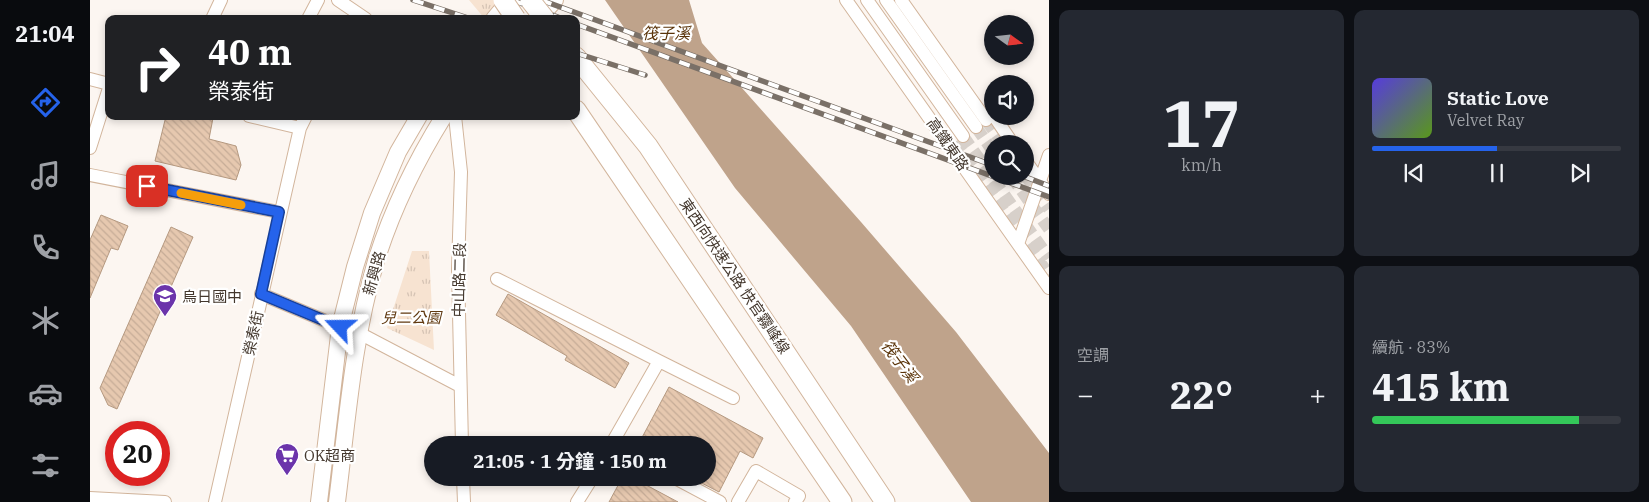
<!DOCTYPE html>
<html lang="zh-TW">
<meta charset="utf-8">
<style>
body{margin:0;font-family:"IBM Plex Serif","Noto Sans TC",serif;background:#242831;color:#f1f3f6;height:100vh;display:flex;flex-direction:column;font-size:19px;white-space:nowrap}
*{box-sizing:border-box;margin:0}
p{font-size:16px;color:#9ea1a6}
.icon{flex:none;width:28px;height:28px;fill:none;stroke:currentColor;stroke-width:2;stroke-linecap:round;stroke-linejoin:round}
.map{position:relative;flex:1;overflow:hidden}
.panel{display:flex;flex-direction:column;gap:10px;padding:10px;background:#0d0f14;width:600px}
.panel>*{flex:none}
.top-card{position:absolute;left:15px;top:15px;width:475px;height:105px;border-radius:10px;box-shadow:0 2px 8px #0003;background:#202124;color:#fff;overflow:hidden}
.needle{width:32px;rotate:105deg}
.tools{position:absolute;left:894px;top:15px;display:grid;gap:10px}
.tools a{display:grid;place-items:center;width:50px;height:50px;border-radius:50%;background:#171b24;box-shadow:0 2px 8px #0003;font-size:25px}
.speed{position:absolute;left:15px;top:421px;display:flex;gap:10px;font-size:25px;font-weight:700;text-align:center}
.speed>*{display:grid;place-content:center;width:65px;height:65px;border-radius:50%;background:#171b24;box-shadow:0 2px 8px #0003;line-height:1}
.speed .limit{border:8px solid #d22;background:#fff;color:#111}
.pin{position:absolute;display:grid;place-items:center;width:42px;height:42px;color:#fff;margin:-21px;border-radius:10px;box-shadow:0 2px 8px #0006}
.me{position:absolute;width:55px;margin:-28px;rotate:293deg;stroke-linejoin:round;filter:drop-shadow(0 0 4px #0008)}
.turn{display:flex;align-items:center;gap:18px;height:105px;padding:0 20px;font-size:22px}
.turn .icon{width:65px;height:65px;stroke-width:2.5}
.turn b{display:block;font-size:35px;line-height:42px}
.big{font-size:38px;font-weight:700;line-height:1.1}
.panel .card{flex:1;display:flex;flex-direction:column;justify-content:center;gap:8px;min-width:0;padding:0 18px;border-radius:10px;background:#242831}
.panel .dial{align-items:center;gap:0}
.dial b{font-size:65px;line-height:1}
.song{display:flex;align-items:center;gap:15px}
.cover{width:60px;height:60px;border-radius:8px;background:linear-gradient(135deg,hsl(250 70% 55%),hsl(90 70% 35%))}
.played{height:5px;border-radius:2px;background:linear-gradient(90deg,#2563eb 50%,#363941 50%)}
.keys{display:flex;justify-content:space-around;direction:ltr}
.heat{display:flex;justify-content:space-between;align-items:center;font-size:28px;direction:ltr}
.charge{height:8px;border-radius:4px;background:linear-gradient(90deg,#34c759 83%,#363941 0)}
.panel .tiles{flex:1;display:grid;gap:10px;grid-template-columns:repeat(2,1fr)}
.trip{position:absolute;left:334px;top:436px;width:292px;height:50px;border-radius:25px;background:#171b24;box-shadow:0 2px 8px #0003;font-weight:700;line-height:50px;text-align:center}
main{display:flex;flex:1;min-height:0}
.dock{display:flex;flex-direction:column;width:90px;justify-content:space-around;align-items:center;background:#090b0e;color:#9ea1a6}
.dock .icon{width:35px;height:35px}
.dock .on{color:#2563eb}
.dock b{font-size:22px;color:#f1f3f6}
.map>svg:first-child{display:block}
</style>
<main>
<nav class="dock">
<b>21:04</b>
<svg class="icon on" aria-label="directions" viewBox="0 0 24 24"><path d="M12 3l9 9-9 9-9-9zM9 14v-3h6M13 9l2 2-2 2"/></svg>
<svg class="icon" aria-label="music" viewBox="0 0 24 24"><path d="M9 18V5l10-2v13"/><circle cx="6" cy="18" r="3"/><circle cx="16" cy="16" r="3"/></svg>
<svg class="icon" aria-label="phone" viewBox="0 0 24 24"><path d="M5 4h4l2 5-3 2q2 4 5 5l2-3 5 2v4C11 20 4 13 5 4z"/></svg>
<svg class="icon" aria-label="climate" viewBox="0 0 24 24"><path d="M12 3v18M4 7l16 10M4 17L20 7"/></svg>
<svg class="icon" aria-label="car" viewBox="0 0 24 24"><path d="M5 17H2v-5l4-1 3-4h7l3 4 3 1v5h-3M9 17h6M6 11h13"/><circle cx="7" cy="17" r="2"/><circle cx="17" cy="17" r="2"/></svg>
<svg class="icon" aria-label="filters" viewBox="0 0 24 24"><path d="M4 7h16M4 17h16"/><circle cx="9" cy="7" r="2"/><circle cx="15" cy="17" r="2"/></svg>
</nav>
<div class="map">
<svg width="959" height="502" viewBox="0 0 959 502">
<defs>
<pattern id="park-tufts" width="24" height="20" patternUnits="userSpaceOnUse" patternTransform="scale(1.25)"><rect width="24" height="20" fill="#f7e3d1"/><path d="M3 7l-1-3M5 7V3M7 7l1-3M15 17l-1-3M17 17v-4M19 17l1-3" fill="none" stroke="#d5c3b4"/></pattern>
<pattern id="building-back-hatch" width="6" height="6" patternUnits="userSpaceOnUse" patternTransform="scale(1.25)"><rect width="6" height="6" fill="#e6c8af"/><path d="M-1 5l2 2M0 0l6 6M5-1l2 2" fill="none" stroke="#c6ac97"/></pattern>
</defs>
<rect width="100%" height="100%" fill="#fcf6f1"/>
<path fill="url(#park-tufts)" d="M379 0H422L406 19H395Z
M322 251H339L344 350 297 328Z"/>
<path fill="#bfa38b" d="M515 0H599L612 43 771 222 866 332 959 453V502H881L761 326 645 188Z"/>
<path fill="url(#building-back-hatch)" stroke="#b59980" d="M76 116H114L123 118 119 139 146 146 151 165 146 180 65 161Z
M11 215 38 226 28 250 21 248 0 298V240Z
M81 227 103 237 27 409 18 405 10 388Z
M418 294 539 363 525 388 475 360 477 356 406 315Z
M579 387 673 438 663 458 650 451 629 492 602 478H618V445H548Z
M532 478H543L588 502H519Z"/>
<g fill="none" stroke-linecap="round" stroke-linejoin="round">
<path stroke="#d7d0ca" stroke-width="12" stroke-dasharray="12 6" stroke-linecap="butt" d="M896 120 913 144
M886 127 902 150
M873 136 959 258
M865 142 959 275
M935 175 959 209
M921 176 959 229"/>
<g stroke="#d2b59c" stroke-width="14">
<path id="minor" d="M248 0 276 19
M756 0 959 288
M777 0 873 136
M796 0 886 127
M811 0 896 120
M122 19 131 0
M218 19 228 0
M0 79 19 84
M365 116 371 172 368 269 372 445
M904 116 923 144
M210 128 216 116
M0 148 19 88
M935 160 959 194
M0 175 189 212
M928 244 959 155
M407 279 569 361 521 445
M171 294 250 327
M269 333 370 386
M569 361 643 398
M373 478 374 502
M585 478 630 502
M0 498 75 502
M125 502 210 128 159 116
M487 502 502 478
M648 502 666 471 709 496 705 502"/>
</g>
<g stroke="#d2b59c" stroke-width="18">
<path id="major" d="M404 19 420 0
M448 19 465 0
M229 502 250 327 265 267 282 213 308 152 329 116
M247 502C257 422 263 339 286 261 302 210 326 161 354 116"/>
</g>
<g stroke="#d2b59c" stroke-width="21">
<path id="highway" d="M486 57 558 146 795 502
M486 110 752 502"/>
</g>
<use href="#minor" stroke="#fff" stroke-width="12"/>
<use href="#major" stroke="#fff" stroke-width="16"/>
<use href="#highway" stroke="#fff" stroke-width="19"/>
<g stroke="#7a7067" stroke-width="5.5">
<path id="rail" d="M323 0 381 19
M422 0 473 19
M451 0 902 165
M486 24 959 197
M486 53 555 75
M933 176 959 186"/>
</g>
<use href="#rail" stroke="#fff" stroke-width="4" stroke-dasharray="11" stroke-linecap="butt"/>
<g stroke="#d2b59c" stroke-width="21" stroke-linecap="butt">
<path id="highway-bridge" d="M413 0 426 19
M440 0 455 19"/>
</g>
<use href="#highway-bridge" stroke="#fff" stroke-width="19"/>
</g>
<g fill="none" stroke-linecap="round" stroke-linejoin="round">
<g stroke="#184099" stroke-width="12">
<path id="route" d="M57 186 189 212 171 294 250 327"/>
</g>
<use href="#route" stroke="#2563eb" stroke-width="9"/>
<path stroke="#f59e0b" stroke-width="9" d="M91 193 151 205"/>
</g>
<defs>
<g id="school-pin" transform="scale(1.25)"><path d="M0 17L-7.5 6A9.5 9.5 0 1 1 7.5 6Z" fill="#6b34ab" stroke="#fff"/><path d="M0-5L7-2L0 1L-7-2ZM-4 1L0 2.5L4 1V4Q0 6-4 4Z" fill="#fff"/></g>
<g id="supermarket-pin" transform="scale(1.25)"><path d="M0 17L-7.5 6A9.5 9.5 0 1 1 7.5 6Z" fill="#6b34ab" stroke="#fff"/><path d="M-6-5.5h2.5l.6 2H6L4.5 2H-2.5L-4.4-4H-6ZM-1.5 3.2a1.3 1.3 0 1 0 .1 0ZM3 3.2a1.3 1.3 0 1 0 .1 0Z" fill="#fff"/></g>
</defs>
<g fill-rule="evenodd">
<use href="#school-pin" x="75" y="296"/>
<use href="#supermarket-pin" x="197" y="455"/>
</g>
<g text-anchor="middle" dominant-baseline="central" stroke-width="4.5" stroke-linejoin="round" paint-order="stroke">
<g font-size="15" fill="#43372d" stroke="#fff">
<text transform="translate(858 144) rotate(55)">高鐵東路</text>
<text transform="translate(284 273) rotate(-74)">新興路</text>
<text transform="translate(645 276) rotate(56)">東西向快速公路 快官霧峰線</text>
<text transform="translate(369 280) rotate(-89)">中山路二段</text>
<text transform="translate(163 333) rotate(-78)">榮泰街</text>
</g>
<g font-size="15" fill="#43372d" stroke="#fff" text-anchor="start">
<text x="92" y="296">烏日國中</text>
<text x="214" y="455">OK超商</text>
</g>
<g font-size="15" font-style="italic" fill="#613a11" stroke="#fff">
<text x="321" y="317">兒二公園</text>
</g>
<g font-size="16" font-style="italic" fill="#5a3308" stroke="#fff">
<text x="576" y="33">筏子溪</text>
<text transform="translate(810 361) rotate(53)">筏子溪</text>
</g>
</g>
</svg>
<div class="tools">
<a><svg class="needle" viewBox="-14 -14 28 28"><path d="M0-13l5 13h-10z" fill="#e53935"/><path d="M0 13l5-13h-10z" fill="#9ea1a6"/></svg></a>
<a><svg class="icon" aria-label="sound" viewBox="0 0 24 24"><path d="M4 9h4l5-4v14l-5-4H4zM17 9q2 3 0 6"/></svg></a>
<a><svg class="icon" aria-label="search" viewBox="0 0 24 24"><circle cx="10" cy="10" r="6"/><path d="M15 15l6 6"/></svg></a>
</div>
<div class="speed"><div class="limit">20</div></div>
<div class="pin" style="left:57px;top:186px;background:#d93025"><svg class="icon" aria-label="arrive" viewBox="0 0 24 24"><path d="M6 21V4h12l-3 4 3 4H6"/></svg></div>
<svg class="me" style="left:250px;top:327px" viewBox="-20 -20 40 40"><path d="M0-17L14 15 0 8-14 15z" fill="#2563eb" stroke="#fff" stroke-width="4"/></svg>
<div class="trip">21:05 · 1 分鐘 · 150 m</div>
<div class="top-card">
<div class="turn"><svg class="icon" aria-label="right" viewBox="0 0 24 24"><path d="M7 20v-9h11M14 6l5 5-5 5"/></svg><div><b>40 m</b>榮泰街</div></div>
</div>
</div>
<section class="panel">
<div class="tiles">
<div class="card dial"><b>17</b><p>km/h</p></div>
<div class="card">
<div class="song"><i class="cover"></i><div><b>Static Love</b><p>Velvet Ray</p></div></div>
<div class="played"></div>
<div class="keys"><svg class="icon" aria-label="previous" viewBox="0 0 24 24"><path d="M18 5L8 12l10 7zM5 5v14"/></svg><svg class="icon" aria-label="pause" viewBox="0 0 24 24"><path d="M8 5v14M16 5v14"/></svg><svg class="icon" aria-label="next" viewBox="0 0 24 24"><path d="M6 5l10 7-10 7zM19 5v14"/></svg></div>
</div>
<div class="card"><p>空調</p>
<div class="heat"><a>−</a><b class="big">22°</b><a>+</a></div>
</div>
<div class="card"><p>續航 · 83%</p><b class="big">415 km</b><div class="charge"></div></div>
</div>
</section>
</main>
